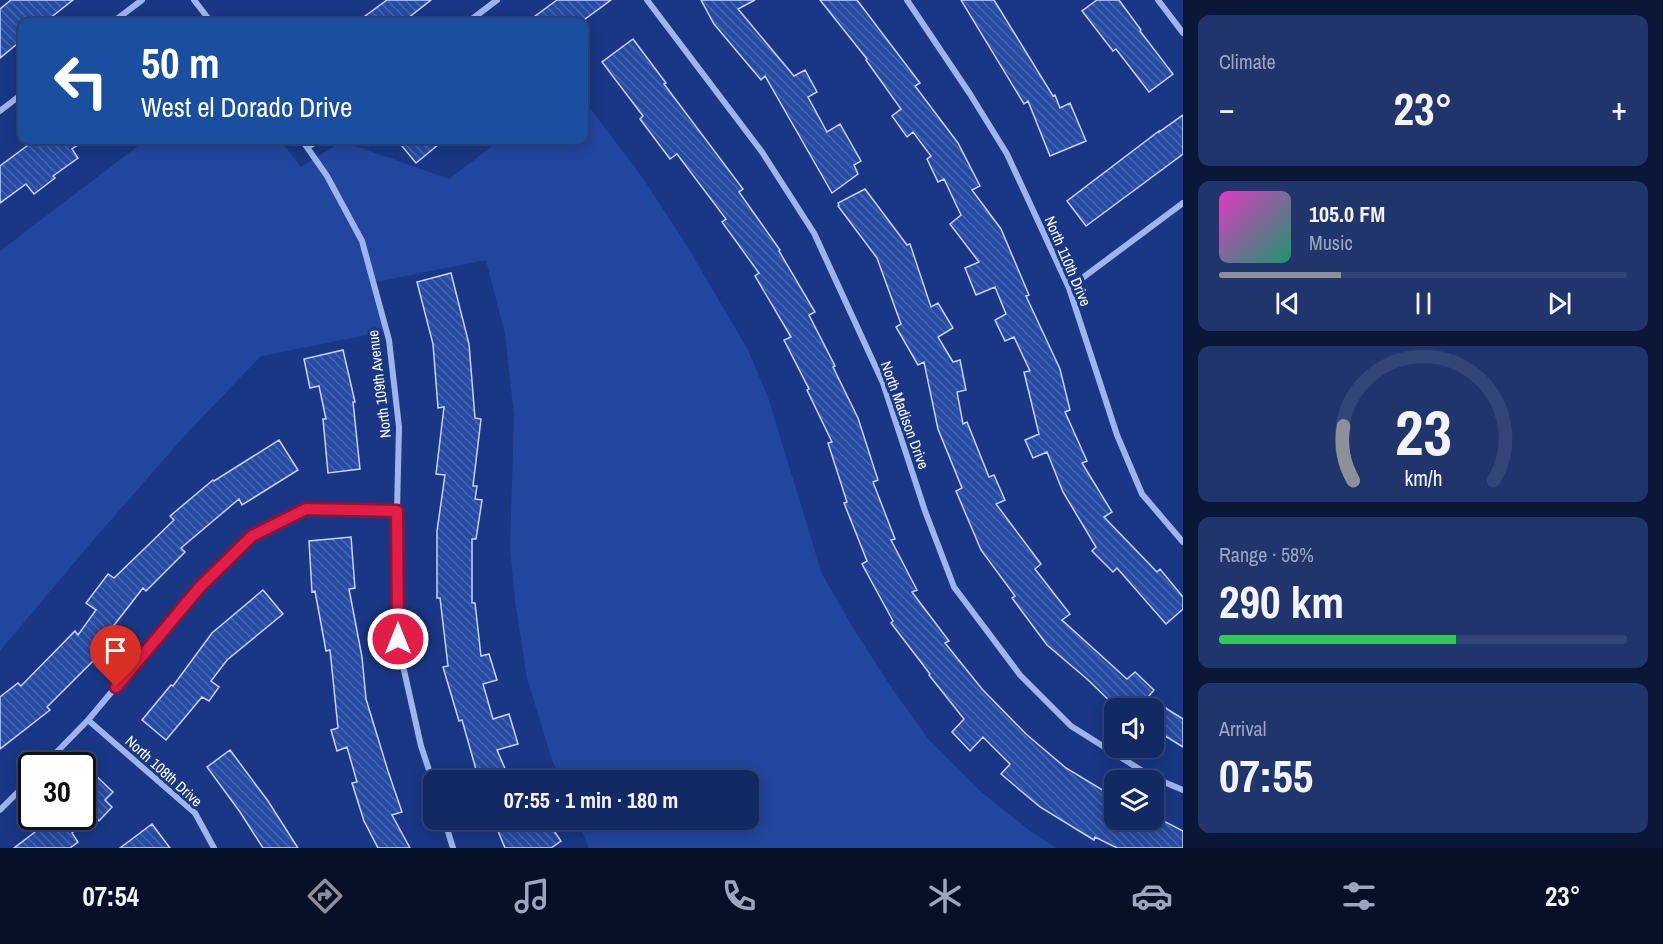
<!DOCTYPE html>
<meta charset="utf-8">
<style>
body{margin:0;font-family:"Archivo Narrow",sans-serif;background:#20356c;color:#f1f3f6;height:100vh;display:flex;flex-direction:column;font-size:22px;white-space:nowrap}
*{box-sizing:border-box;margin:0}
p{font-size:20px;color:#9da6be}
.icon{flex:none;width:33px;height:33px;fill:none;stroke:currentColor;stroke-width:2;stroke-linecap:round;stroke-linejoin:round}
.map{position:relative;flex:1;overflow:hidden}
.sheet{display:flex;flex-direction:column;gap:15px;padding:15px;background:#0a1736;width:480px}
.sheet>*{flex:none}
.banner{position:absolute;left:18px;top:18px;width:570px;height:126px;border-radius:12px;box-shadow:0 3px 15px #0003,0 0 0 2px #324578;background:#1a4fa0;color:#fff;overflow:hidden}
.controls{position:absolute;left:1104px;top:698px;display:grid;gap:12px}
.controls a{display:grid;place-items:center;width:60px;height:60px;border-radius:12px;background:#132963;box-shadow:0 3px 15px #0003,0 0 0 2px #324578;font-size:30px}
.speed{position:absolute;left:18px;top:752px;display:flex;gap:12px;font-size:30px;font-weight:700;text-align:center}
.speed>*{display:grid;place-content:center;width:78px;height:78px;border-radius:50%;background:#132963;box-shadow:0 3px 15px #0003,0 0 0 2px #324578;line-height:1}
.speed .limit{border:3px solid #111;border-radius:9px;background:#fff;color:#111}
.pin{position:absolute;display:grid;place-items:center;width:51px;height:51px;color:#fff;margin:-62px -26px;border-radius:50% 50% 50% 0;rotate:-45deg;box-shadow:0 0 6px #0007}
.pin .icon{rotate:45deg}
.me{position:absolute;width:66px;margin:-33px;rotate:0deg;stroke-linejoin:round;filter:drop-shadow(0 0 4px #0008)}
.turn{display:flex;align-items:center;gap:21px;height:126px;padding:0 24px;font-size:27px}
.turn .icon{width:78px;height:78px;stroke-width:2.5}
.turn b{display:block;font-size:42px;line-height:51px}
.big{font-size:45px;font-weight:700;line-height:1.1}
.sheet .card{flex:1;display:flex;flex-direction:column;justify-content:center;gap:9px;min-width:0;padding:0 21px;border-radius:12px;background:#20356c}
.sheet .dial{align-items:center;gap:0}
.dial svg{height:156px;overflow:visible;fill:none;stroke:#324578;stroke-width:7;stroke-linecap:round;text-anchor:middle}
.dial text{fill:#f1f3f6;stroke:none}
.song{display:flex;align-items:center;gap:18px}
.cover{width:72px;height:72px;border-radius:9px;background:linear-gradient(135deg,hsl(310 70% 55%),hsl(160 70% 35%))}
.played{height:6px;border-radius:3px;background:linear-gradient(90deg,#8c9099 30%,#324578 30%)}
.keys{display:flex;justify-content:space-around;direction:ltr}
.heat{display:flex;justify-content:space-between;align-items:center;font-size:33px;direction:ltr}
.charge{height:9px;border-radius:4px;background:linear-gradient(90deg,#34c759 58%,#324578 0)}
.trip{position:absolute;left:423px;top:770px;width:336px;height:60px;border-radius:12px;background:#132963;box-shadow:0 3px 15px #0003,0 0 0 2px #324578;font-weight:700;line-height:60px;text-align:center}
.dock{display:flex;height:96px;justify-content:space-around;align-items:center;background:#081028;color:#9da6be}
.dock .icon{width:42px;height:42px}
.dock .current{color:#8c9099}
.dock b{font-size:27px;color:#f1f3f6}
main{display:flex;flex:1;min-height:0}
.map>svg:first-child{display:block}
</style>
<main>
<div class="map">
<svg width="1183" height="848" viewBox="0 0 1183 848">
<defs>
<pattern id="building-back-hatch" width="6" height="6" patternUnits="userSpaceOnUse" patternTransform="scale(1.5)"><rect width="6" height="6" fill="#274ba2"/><path d="M-1 5l2 2M0 0l6 6M5-1l2 2" fill="none" stroke="#4766b0"/></pattern>
</defs>
<rect width="100%" height="100%" fill="#193784"/>
<path fill="#22469d" d="M584 100 642 177 684 241 747 348 768 397 822 574 853 628 893 690 930 741 980 791 1030 831 1057 848H589L577 819H748V780H561L552 760 527 678 515 601 510 547 514 415 505 334 486 260 375 282 386 331 261 356 187 433 89 545 0 651V251L146 140H280L301 167 342 141 449 179 500 140H584Z"/>
<path fill="url(#building-back-hatch)" stroke="#c3d3f9" stroke-width="1.5" d="M11 0H73L45 22H22V40L0 58V9Z
M387 0H431L403 22H357Z
M557 0H611L581 22H527Z
M701 0H755L738 9 794 76 805 70 817 92 808 97 827 132 840 124 861 161 854 165 858 174 832 193 765 76 761 80 714 24Z
M820 0H857L920 83 915 86 958 143 980 186 972 190 1001 229 1029 295 1026 296 1060 369 1070 410 1065 412 1087 461 1082 463 1112 512 1104 517 1157 572 1160 569 1183 597V609L1166 624 1117 568 1113 572 1092 551 1096 547 1063 492 1047 452 1033 458 1025 440 1039 434 1024 372 1030 371 1014 337 1005 341 995 320 1006 314 995 287 976 295 965 268 979 262 950 224 961 215 944 179 938 182 927 159 931 156 913 132 907 137 892 116 901 109 866 60 867 59Z
M961 0H994L1053 96 1055 95 1060 108 1070 103 1086 141 1050 156 1028 101 1024 104Z
M1097 0H1119L1141 30 1140 31 1173 74 1149 92 1116 49 1113 51 1082 11Z
M633 39 666 83 664 84 743 189 739 192 780 250 779 251 815 312 809 315 835 366 833 367 858 418 878 480 873 482 895 539 891 540 917 590 912 592 949 641 945 643 982 689 1026 734 1066 768 1114 797V819H1160L1183 831V848H1117L1095 837 1094 840 1040 807 1001 774 1010 764 983 737 970 751 952 732 964 719 929 675 930 674 891 623 893 621 862 564 867 561 844 503 847 502 828 443 832 442 807 390 809 389 784 340 791 337 755 276 759 273 722 222 726 219 677 154 670 159 640 119 643 116 602 62Z
M1183 115V154L1086 226 1067 201 1159 131V132Z
M35 140H85L72 149 78 158 53 176 55 178 34 194 26 184 0 203V166Z
M397 140H444L416 163Z
M865 189 907 245 910 244 931 307 938 303 953 328 938 337 953 362 960 360 966 390 957 392 963 424 967 422 989 477 994 475 1005 500 996 504 1041 564 1035 569 1070 614 1062 620 1127 679 1135 672 1154 690 1148 697 1183 719V747L1154 729V708H1117L1087 679 1047 645 1012 598 1015 596 981 550 956 491 962 488 938 429 924 362 918 365 896 327 901 324 877 258 838 206 839 205 838 203Z
M451 273 469 344 475 418 481 419 473 486H477L475 499 482 500 476 539H472V603H475L481 656 489 654 497 680 483 684 493 719 509 714 518 744 497 750 510 780H479L462 720 459 721 443 667 448 666 440 598H437V531L445 475 436 474 444 407 438 408 433 344 417 282Z
M343 350 355 402H353L360 469 328 473 323 419H326L319 386 310 388 304 359Z
M279 440 298 470 242 505 239 499 181 548 185 552 146 591 143 588 94 651 99 655 47 707 50 710 0 749V697L18 683 21 686 75 631 78 635 96 610 86 603 108 574 114 578 174 520 170 516 213 480 214 481Z
M351 537 355 588 349 589 362 657 366 699 388 771 402 812 392 815 410 848H378L364 821 352 783 357 782 347 747 337 751 331 730 338 728 330 650 326 651 315 591 312 592 309 541Z
M263 590 283 614 227 660 211 681 219 687 209 701 202 697 166 740 142 720 171 685 173 686 212 633Z
M230 750 268 801 298 848H263L240 812 207 767Z
M92 772 113 792 105 800 112 807 99 821 91 813 72 833 78 842 70 848H14L56 816H82V782Z
M493 819H546L561 841 551 848H505Z
M152 824 170 848H120Z"/>
<g fill="none" stroke-linecap="round" stroke-linejoin="round">
<path stroke="#9eb5ec" stroke-width="6" d="M194 0 211 22
M647 0 762 152 814 233 883 383 925 511 954 587 1020 675 1071 726 1152 777 1183 790
M907 0 970 94 1007 154 1069 288 1117 435 1142 494 1183 542
M1158 0 1183 33
M113 22 142 0
M468 22 497 0
M0 111 22 94
M302 140 327 176 362 241 389 340 399 427 397 511V639L421 746 434 785
M308 147 319 140
M1069 288 1183 203
M88 720 195 813 214 848
M44 765 88 720 200 587 252 536 306 509 397 511
M0 810 32 778
M444 819 453 848"/>
</g>
<g fill="none" stroke-linecap="round" stroke-linejoin="round">
<g stroke="#92132f" stroke-width="15">
<path id="route" d="M116 687 200 587 252 536 306 509 397 511 398 639"/>
</g>
<use href="#route" stroke="#e11d48" stroke-width="10"/>
</g>
<g text-anchor="middle" dominant-baseline="central" stroke-width="6" stroke-linejoin="round" paint-order="stroke">
<g font-size="15" fill="#fff" stroke="#193784">
<text transform="translate(1068 261) rotate(67)">North 110th Drive</text>
<text transform="translate(379 384) rotate(-97)">North 109th Avenue</text>
<text transform="translate(905 415) rotate(70)">North Madison Drive</text>
<text transform="translate(164 771) rotate(42)">North 108th Drive</text>
</g>
</g>
</svg>
<div class="controls">
<a><svg class="icon" aria-label="sound" viewBox="0 0 24 24"><path d="M4 9h4l5-4v14l-5-4H4zM17 9q2 3 0 6"/></svg></a>
<a><svg class="icon" aria-label="layers" viewBox="0 0 24 24"><path d="M12 4l9 5-9 5-9-5zM3 14l9 5 9-5"/></svg></a>
</div>
<div class="speed"><div class="limit">30</div></div>
<div class="pin" style="left:116px;top:687px;background:#d93025"><svg class="icon" aria-label="arrive" viewBox="0 0 24 24"><path d="M6 21V4h12l-3 4 3 4H6"/></svg></div>
<svg class="me" style="left:398px;top:639px" viewBox="-20 -20 40 40"><circle r="17" fill="#e11d48" stroke="#fff" stroke-width="3"/><path d="M0-11L8 9 0 5-8 9z" fill="#fff"/></svg>
<div class="trip">07:55 · 1 min · 180 m</div>
<div class="banner">
<div class="turn"><svg class="icon" aria-label="left" viewBox="0 0 24 24"><path d="M17 20v-9H6M10 6l-5 5 5 5"/></svg><div><b>50 m</b>West el Dorado Drive</div></div>
</div>
</div>
<section class="sheet">
<div class="card"><p>Climate</p>
<div class="heat"><a>−</a><b class="big">23°</b><a>+</a></div>
</div>
<div class="card">
<div class="song"><i class="cover"></i><div><b>105.0 FM</b><p>Music</p></div></div>
<div class="played"></div>
<div class="keys"><svg class="icon" aria-label="previous" viewBox="0 0 24 24"><path d="M18 5L8 12l10 7zM5 5v14"/></svg><svg class="icon" aria-label="pause" viewBox="0 0 24 24"><path d="M8 5v14M16 5v14"/></svg><svg class="icon" aria-label="next" viewBox="0 0 24 24"><path d="M6 5l10 7-10 7zM19 5v14"/></svg></div>
</div>
<div class="card dial"><svg viewBox="0 0 100 80">
<path d="M14 69A42 42 0 1 1 86 69"/>
<path d="M14 69A42 42 0 0 1 9 41" stroke="#8c9099"/>
<text x="50" y="56" font-size="32" font-weight="700">23</text>
<text x="50" y="72" font-size="11">km/h</text>
</svg></div>
<div class="card"><p>Range · 58%</p><b class="big">290 km</b><div class="charge"></div></div>
<div class="card"><p>Arrival</p><b class="big">07:55</b></div>
</section>
</main>
<nav class="dock">
<b>07:54</b>
<svg class="icon current" aria-label="directions" viewBox="0 0 24 24"><path d="M12 3l9 9-9 9-9-9zM9 14v-3h6M13 9l2 2-2 2"/></svg>
<svg class="icon" aria-label="music" viewBox="0 0 24 24"><path d="M9 18V5l10-2v13"/><circle cx="6" cy="18" r="3"/><circle cx="16" cy="16" r="3"/></svg>
<svg class="icon" aria-label="phone" viewBox="0 0 24 24"><path d="M5 4h4l2 5-3 2q2 4 5 5l2-3 5 2v4C11 20 4 13 5 4z"/></svg>
<svg class="icon" aria-label="climate" viewBox="0 0 24 24"><path d="M12 3v18M4 7l16 10M4 17L20 7"/></svg>
<svg class="icon" aria-label="car" viewBox="0 0 24 24"><path d="M5 17H2v-5l4-1 3-4h7l3 4 3 1v5h-3M9 17h6M6 11h13"/><circle cx="7" cy="17" r="2"/><circle cx="17" cy="17" r="2"/></svg>
<svg class="icon" aria-label="filters" viewBox="0 0 24 24"><path d="M4 7h16M4 17h16"/><circle cx="9" cy="7" r="2"/><circle cx="15" cy="17" r="2"/></svg>
<b>23°</b>
</nav>
